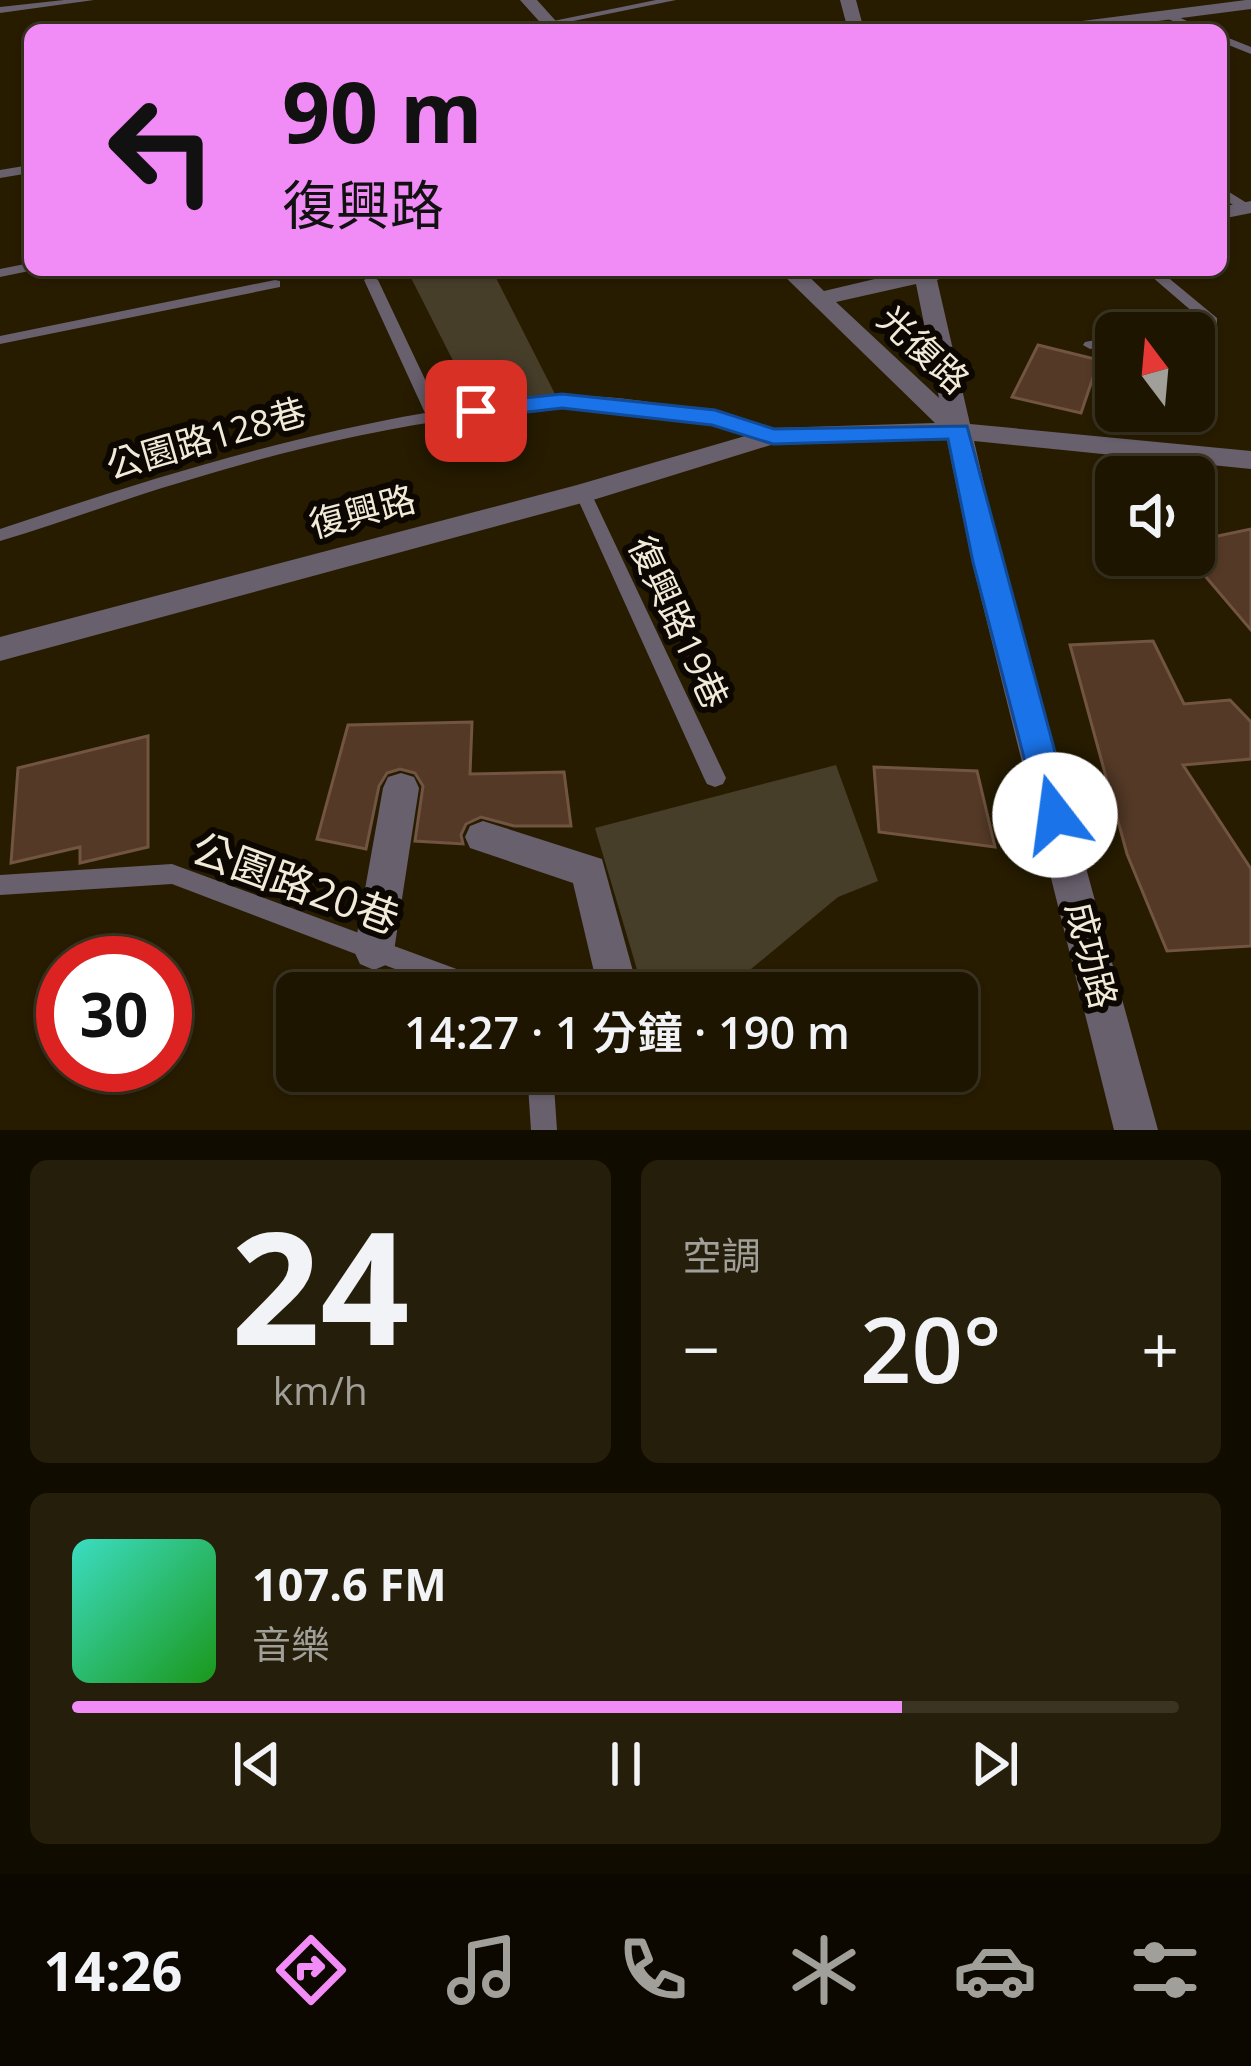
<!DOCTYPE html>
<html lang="zh-TW">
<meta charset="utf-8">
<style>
body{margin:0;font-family:"Open Sans","Noto Sans TC",sans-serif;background:#251e0a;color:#f1f3f6;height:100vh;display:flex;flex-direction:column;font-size:45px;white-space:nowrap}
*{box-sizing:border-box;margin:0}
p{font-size:39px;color:#a09f99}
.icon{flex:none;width:66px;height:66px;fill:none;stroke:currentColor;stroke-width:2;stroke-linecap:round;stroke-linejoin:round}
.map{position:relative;height:1130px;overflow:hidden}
.drawer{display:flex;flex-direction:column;gap:30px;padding:30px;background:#100c00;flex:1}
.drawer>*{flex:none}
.top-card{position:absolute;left:24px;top:24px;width:1203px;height:252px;border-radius:18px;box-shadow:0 3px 9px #0004,0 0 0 3px #3b3422;background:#f18bf5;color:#111;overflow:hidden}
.needle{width:78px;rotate:344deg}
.controls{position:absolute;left:1095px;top:312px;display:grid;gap:24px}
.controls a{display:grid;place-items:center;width:120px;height:120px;border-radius:18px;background:#1d1500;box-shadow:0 3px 9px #0004,0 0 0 3px #3b3422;font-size:60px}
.speed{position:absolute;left:36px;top:936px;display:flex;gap:24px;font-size:60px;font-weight:700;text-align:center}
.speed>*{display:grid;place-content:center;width:156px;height:156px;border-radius:50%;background:#1d1500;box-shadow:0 3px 9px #0004,0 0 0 3px #3b3422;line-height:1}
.speed .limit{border:18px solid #d22;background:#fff;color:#111}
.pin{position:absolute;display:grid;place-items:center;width:102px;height:102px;color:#fff;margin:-51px;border-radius:24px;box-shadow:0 6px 18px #0006}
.me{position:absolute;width:132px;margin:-66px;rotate:345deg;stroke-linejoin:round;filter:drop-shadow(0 0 9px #0008)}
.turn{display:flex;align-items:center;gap:42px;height:252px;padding:0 60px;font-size:54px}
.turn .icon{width:156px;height:156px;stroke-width:2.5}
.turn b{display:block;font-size:84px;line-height:102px}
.big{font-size:90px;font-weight:600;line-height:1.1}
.drawer .widget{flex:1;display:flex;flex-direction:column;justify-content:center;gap:18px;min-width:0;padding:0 42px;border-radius:18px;background:#251e0a}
.drawer .dial{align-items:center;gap:0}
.dial b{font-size:156px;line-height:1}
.song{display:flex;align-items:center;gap:36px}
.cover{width:144px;height:144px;border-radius:18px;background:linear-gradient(135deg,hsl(170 70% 55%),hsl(120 70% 35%))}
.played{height:12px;border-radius:6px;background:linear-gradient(90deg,#f18bf5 75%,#3b3422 75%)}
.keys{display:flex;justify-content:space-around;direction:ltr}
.heat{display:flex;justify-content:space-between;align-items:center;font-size:66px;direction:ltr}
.drawer .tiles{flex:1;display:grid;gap:30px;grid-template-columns:1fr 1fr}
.widget:last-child{grid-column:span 2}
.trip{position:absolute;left:276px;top:972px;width:702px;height:120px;border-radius:18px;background:#1d1500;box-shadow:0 3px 9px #0004,0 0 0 3px #3b3422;font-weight:600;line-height:120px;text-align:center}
.dock{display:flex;height:192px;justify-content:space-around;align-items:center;background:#0c0800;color:#a09f99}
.dock .icon{width:84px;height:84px}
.dock .on{color:#f18bf5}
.dock b{font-size:54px;color:#f1f3f6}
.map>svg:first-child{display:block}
</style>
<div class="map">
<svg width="1251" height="1130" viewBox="0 0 1251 1130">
<rect width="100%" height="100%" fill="#271c00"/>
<path fill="#473e2a" d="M407 270H492L556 396 474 402Z
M836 765 878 881 838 897 739 979 695 993H644L595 828Z"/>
<path fill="#543926" stroke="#715441" stroke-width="3" d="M1038 345 1099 360 1081 413 1012 397Z
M1251 529V630L1194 563V541Z
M1153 641 1184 704 1230 700 1251 722V759L1183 765 1251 869V946L1167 951 1127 854 1070 645Z
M472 722 470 774 564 772 571 826H514L481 817 466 824 461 835 463 844 415 841 423 786 415 773 400 769 387 773 379 786 366 849 317 839 348 725Z
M148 736V847L80 863V847L11 863 18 768Z
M874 767 977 771 995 847 879 832Z"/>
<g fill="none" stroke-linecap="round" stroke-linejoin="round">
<path fill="#69606d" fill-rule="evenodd" d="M64 0H94L0 13V7Z
M656 0H676L529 30H509Z
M1166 14H1172L1206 30H1193L1166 18Z
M1221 35 1251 47V54L1221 42Z
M30 165V173L0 178V170Z
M1221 187 1250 205V211H1242L1221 197Z
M30 263V270H34L0 277V269Z
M1144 270H1159L1217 318V324L1173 333H1144L1151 329 1201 319Z
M371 276 378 280 440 411C480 406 520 398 560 396 634 394 708 412 779 432L781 436 773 441C705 422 638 406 567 406 534 406 500 413 467 417 370 430 276 453 182 482 121 500 61 523 0 541V529C140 482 280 438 425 413L364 280Z
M275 280 280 281V287L0 344V336Z
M1116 336V344L1090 349 1083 345 1085 342Z
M583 487 591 493 726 778 723 784 715 787 707 784 704 778 575 493Z
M172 864 489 981 498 985 501 993H458L172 884 0 895V875Z
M527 1071H553L557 1130H531Z"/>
<path fill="#69606d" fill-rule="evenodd" d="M520 0H537L564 30H547Z
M840 0H856L864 30H848Z
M1246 0H1251V9L1088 30H1043L1051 25Z
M1251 201V213L1221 219V207Z
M778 270H802L824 291 913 270H962L937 280 970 424 1251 451V469L974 441 1002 562 1158 1130H1114L972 562 947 440 774 444 593 500 0 661V637L577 485 773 428 935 423ZM916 284 939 398 836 302Z
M401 773 414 777 419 788 394 951 388 964 374 970 360 964 354 951 383 788 388 777Z
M483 821 602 859 639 993H599L573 883 470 848 465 837 470 826Z"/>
</g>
<path fill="#1a73e8" stroke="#114b97" stroke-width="3" d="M562 394 715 410 774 429 967 426 1072 815 1067 825 1055 829 1043 825 1039 815 973 562 948 439 773 444 712 425 562 408 476 418 465 411 476 403Z"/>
<g text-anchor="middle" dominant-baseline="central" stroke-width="12" stroke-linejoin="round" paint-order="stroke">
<g font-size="36" fill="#f1ead9" stroke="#0c0701">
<text transform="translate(924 349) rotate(43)">光復路</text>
<text transform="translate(206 438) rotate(-16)">公園路128巷</text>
<text transform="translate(362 511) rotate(-15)">復興路</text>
<text transform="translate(679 622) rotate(65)">復興路19巷</text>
<text transform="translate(1092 955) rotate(76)">成功路</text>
</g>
<g font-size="42" fill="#f1ead9" stroke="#0c0701">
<text transform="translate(296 882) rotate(20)">公園路20巷</text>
</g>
</g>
</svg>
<div class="controls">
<a><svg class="needle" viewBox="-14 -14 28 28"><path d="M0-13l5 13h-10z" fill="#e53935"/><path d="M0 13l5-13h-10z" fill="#a09f99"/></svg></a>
<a><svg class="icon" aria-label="sound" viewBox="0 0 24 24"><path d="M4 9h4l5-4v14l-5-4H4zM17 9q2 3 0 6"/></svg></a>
</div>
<div class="speed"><div class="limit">30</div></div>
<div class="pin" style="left:476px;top:411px;background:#d93025"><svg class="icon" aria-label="arrive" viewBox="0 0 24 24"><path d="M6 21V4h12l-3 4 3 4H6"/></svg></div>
<svg class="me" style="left:1055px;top:815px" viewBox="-20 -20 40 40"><circle r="19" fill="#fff"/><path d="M0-13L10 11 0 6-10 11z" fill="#1a73e8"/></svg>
<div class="trip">14:27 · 1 分鐘 · 190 m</div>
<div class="top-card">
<div class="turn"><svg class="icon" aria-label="left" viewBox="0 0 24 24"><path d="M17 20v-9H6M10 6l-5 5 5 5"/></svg><div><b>90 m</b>復興路</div></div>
</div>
</div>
<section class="drawer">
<div class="tiles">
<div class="widget dial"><b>24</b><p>km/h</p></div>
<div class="widget"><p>空調</p>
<div class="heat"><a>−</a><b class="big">20°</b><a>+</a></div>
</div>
<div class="widget">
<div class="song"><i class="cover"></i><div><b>107.6 FM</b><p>音樂</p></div></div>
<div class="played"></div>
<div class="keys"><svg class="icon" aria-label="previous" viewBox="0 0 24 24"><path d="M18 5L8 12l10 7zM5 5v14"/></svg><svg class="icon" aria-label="pause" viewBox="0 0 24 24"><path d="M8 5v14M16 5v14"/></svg><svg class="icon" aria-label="next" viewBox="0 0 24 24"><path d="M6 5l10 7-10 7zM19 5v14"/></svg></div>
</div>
</div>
</section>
<nav class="dock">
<b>14:26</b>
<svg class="icon on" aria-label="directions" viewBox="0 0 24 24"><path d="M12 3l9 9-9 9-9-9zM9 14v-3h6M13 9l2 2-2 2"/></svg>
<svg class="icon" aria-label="music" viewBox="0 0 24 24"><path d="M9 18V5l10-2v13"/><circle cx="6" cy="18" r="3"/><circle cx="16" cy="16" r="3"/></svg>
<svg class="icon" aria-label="phone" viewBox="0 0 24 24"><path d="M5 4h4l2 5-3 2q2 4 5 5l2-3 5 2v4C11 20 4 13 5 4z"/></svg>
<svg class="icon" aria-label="climate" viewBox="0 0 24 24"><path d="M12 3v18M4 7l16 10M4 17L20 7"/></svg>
<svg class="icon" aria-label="car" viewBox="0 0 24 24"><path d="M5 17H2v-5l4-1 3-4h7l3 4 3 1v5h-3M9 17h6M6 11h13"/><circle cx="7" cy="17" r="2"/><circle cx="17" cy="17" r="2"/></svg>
<svg class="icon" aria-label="filters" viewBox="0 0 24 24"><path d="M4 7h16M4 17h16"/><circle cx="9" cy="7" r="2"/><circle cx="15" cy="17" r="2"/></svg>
</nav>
